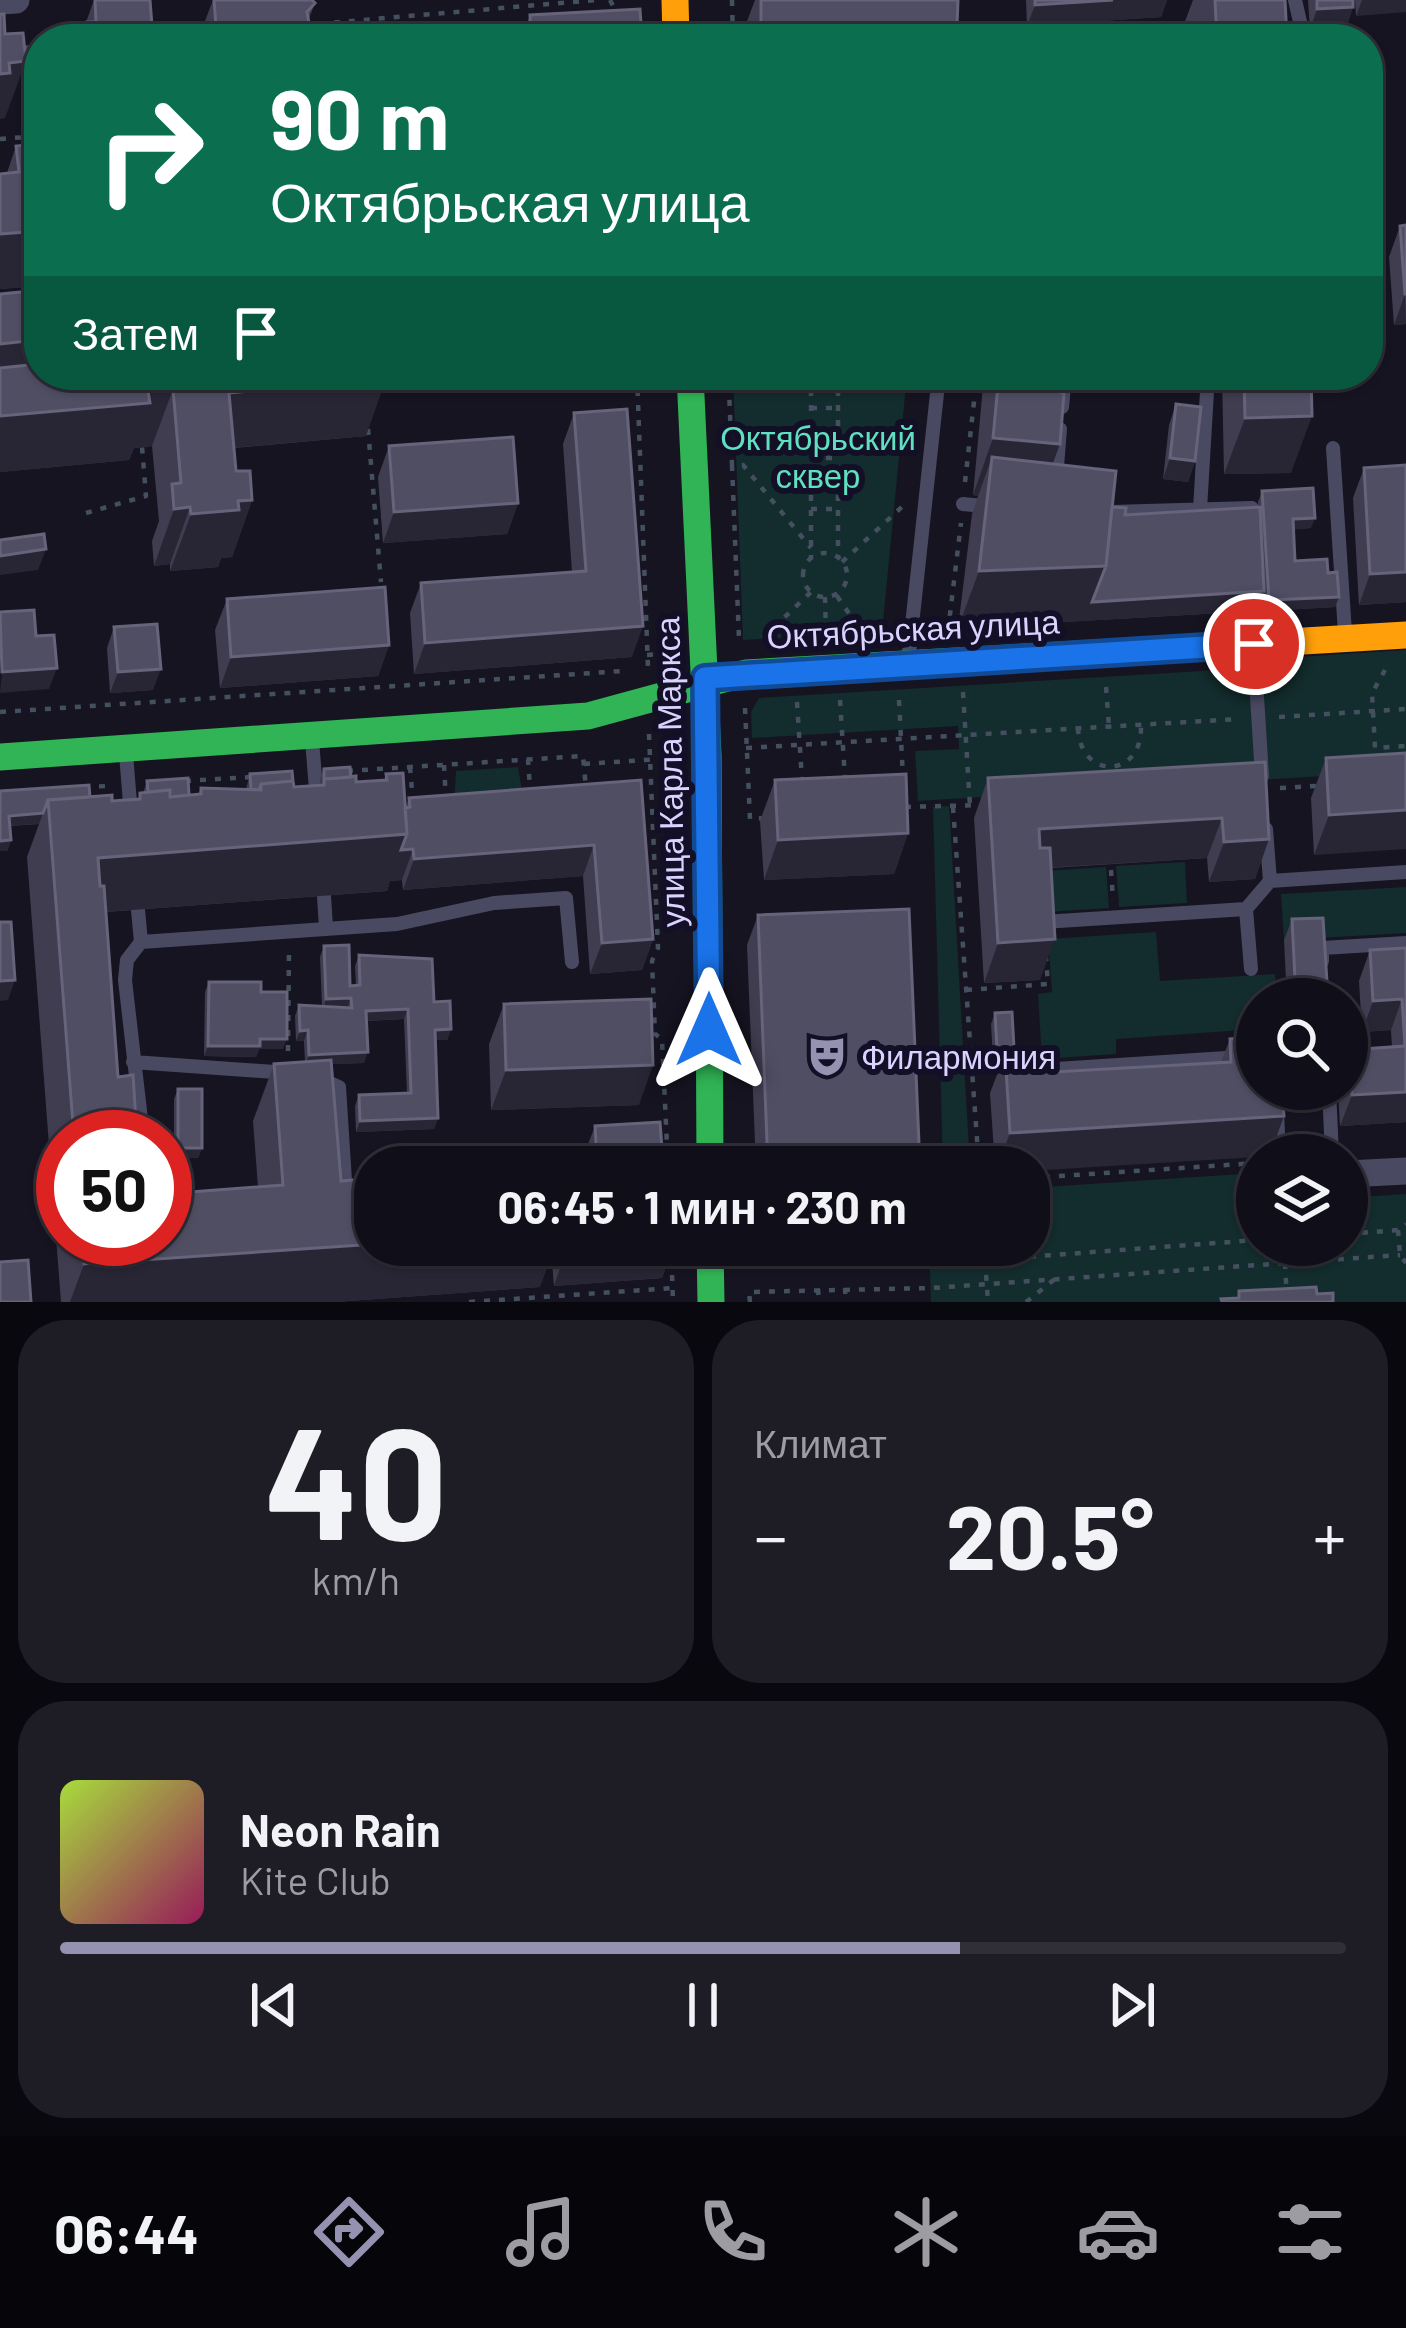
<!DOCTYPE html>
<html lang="ru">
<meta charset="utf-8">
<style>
body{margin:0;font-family:Barlow,sans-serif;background:#1e1d26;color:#f1f3f6;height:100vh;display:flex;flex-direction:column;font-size:45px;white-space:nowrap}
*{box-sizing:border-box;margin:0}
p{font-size:39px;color:#9c9ca2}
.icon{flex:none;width:66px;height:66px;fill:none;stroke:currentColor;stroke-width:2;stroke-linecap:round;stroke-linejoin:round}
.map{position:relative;height:1302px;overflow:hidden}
.panel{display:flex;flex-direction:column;gap:18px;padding:18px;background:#09080e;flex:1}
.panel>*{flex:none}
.banner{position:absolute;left:24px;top:24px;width:1359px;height:366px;border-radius:48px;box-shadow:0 3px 9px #0004,0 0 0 3px #302f38;background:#0b6e4f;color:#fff;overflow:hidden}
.tools{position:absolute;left:1236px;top:978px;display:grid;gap:24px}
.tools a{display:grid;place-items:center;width:132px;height:132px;border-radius:50%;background:#100f19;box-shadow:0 3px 9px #0004,0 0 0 3px #302f38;font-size:60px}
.speed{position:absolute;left:36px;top:1110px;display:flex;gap:24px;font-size:60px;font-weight:700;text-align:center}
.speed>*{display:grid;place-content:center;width:156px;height:156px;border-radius:50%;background:#100f19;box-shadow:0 3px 9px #0004,0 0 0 3px #302f38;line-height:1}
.speed .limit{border:18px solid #d22;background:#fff;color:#111}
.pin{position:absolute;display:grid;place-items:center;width:102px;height:102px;color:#fff;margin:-51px;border:6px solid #fff;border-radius:50%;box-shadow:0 3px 12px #0007}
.me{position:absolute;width:132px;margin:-66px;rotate:0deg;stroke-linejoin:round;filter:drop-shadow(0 0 9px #0008)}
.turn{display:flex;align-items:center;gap:42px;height:252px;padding:0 48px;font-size:54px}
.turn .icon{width:156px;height:156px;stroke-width:2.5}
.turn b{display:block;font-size:84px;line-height:102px}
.then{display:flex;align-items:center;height:114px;padding:0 48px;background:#0003;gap:24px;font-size:45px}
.big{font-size:90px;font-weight:700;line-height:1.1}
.panel .tile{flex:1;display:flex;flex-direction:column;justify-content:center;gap:18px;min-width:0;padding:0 42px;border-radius:48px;background:#1e1d26}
.panel .dial{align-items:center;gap:0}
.dial b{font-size:156px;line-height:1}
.song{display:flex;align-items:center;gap:36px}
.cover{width:144px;height:144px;border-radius:18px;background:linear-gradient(135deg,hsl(80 70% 55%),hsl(330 70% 35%))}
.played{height:12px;border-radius:6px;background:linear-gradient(90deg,#9591b1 70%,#302f38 70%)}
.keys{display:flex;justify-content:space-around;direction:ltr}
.heat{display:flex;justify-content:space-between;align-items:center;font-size:66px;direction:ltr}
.panel .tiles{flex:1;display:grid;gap:18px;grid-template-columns:1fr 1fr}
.tile:last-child{grid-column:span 2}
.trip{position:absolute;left:354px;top:1146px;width:696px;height:120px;border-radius:48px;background:#100f19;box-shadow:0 3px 9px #0004,0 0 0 3px #302f38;font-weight:700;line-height:120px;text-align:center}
.dock{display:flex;height:192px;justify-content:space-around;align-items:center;background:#06060a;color:#9c9ca2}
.dock .icon{width:84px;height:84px}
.dock .active{color:#9591b1}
.dock b{font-size:54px;color:#f1f3f6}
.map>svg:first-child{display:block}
</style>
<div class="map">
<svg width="1406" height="1302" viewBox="0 0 1406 1302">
<rect width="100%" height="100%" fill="#161421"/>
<path fill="#132c2d" d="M733 375H907L882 632 743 640Z
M1406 650V771L918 801 915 751 959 749 958 726 752 738 751 712 759 698 1267 667V659Z
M518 767 524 802 454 806 456 771Z
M949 806 950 819 970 1167H943L933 807Z
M1185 862 1187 903 1119 907 1116 866Z
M1106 867 1109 908 1046 912 1044 871Z
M1406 887V933L1284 940 1281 894Z
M1156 932 1160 981 1275 974 1277 999H1257V1029L1116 1039V1054L1042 1059 1038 994 1052 992 1048 939Z
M1257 1173V1245H1347V1198L1406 1194V1302H931L929 1245H1029V1188Z"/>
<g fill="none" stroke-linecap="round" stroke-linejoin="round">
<path stroke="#44505f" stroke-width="4.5" stroke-dasharray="6 9" stroke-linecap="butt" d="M610 0 618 16
M732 0 733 39
M304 25 596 0
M148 38 202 34
M24 48 39 46
M0 139 39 136
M637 375 648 668
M742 375 729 389 732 465H743L811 548
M811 375V558
M838 375V558
M900 375 912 387 919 388
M811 408H835
M368 429 381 582
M811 458H838
M732 465 739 639
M965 482 977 375
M811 509H838
M86 513 146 496 142 447
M803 575a22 22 0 1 1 44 0a22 22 0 1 1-44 0Z
M842 562 904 505
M837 596 861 631
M825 597 826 638
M948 631 961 523
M763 638 811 592
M647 655 671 653
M1385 670 1372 693 1375 748 1406 746
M1106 687 1109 727
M963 692 970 806
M840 700 845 779
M899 700 903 778
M797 702 802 780
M745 708 750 819 766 818
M0 712 623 671
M1279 717 1406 709
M1078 728C1080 780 1142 779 1141 727
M649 734 658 948 652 961 655 1034 662 1039 668 1167
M746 748 1238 719
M528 759 530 789
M584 764 675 758
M444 765 446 801
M410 767 413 803
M347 771 583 756 586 789
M185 781 252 777
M84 787 108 786
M1280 788 1316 786
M905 807 981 805
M953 807 979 1167
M1111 870 1113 900
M966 990 1048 984 1046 958
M288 1051 289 949
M1029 1178 1257 1163
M1398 1230 1400 1255 1406 1263
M1347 1234 1398 1230 1406 1224
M671 1245 673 1302
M984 1245 988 1302
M985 1260 1257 1240
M1285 1263 1287 1302
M845 1288 846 1302
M818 1289 819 1302
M469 1302 673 1288
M750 1302 749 1292 932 1288 1400 1255
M1026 1302 1055 1279"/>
<path stroke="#4a4962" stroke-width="14" d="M1295 0 1304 39
M1062 407 1065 375
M1333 448 1345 633
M1056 479 1060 429
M963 504 994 507
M1200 509 1208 375
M1111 512 1252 508
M1254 649 1262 776
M908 662 939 375
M312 740 317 802
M126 754 131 815
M1270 881 1406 872
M324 896 326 928
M1246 909 1270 881 1266 829
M138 910 141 942
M1043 922 1246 909 1251 969
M1322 961V948L1406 943
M133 1062 289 1073
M1041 1070 1257 1056
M317 1077 339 1087 346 1197
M1276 1089 1279 1155
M1329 1089 1332 1155
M143 1137 125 980 127 960 141 942 397 924 494 903 566 898 572 962"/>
<path stroke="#4a4962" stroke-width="27" d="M0 1 16 0
M1347 1174 1406 1171"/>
<path stroke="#30b455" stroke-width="27" d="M690 375 708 756 710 1167
M0 757 588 716 746 673 1149 650
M710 1245 711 1302"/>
<path stroke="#ff9f0a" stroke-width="27" d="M675 0 676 39
M1149 650 1406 635"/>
</g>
<path fill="#403d50" d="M94 0 153 39H80Z
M213 0H312L315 3 308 21 312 39H198Z
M755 0H958L957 25 952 39H746V24Z
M1026 0H1167L1161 17 1027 26Z
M1193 0H1215L1287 39H1185L1184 24Z
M1308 0H1353V7L1346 28 1310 30Z
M1355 0H1406L1356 16Z
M530 15 642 39H521Z
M16 146 39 286 0 289V174L7 173Z
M1406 225V324L1394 325 1389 257 1400 226Z
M0 294 37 340 28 365 149 375 366 436 234 448 236 471 252 500 232 557 221 558 218 567 170 571V564L154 566 152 541 159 521 152 446 134 448 129 460 0 472Z
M984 375H1061L1052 464 1125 515 1258 507V502L1262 491 1311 528 1293 529 1295 561 1328 573 1339 597 1335 607 1265 611 1264 592 1256 611 958 628 972 514 978 496 973 495Z
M1222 375H1311L1291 473 1224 474Z
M1176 404 1195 461 1188 482 1163 479 1169 425Z
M574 413 632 657 414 674 410 613 421 583 572 572 563 444Z
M389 446 518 503 507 534 383 543 378 477Z
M1406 465V602L1359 605 1353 498 1364 468Z
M227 599 389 645 378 676 220 688 215 630Z
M114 627 153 690 110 693 107 648Z
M1406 753 1314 855 1311 798 1326 758Z
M1265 762 1269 839 1255 879 1209 882 1207 858 1051 868 1040 980 984 983 974 818 988 778Z
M324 769 351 777 356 782 384 780 386 774 405 808 409 798 641 780 653 939 642 970 590 974 583 876 403 890 402 880 390 881 387 891 106 912 118 1077 137 1137H63V1239H165L258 1187 253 1121 274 1064 305 1062 304 1041H296L295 1016 299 1005 322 1006 320 957 324 946 350 986 356 985 355 966 359 955 434 1002 451 1029 447 1040H435L438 1118 434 1129 356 1132 355 1106 359 1095 407 1094 404 1019 367 1021 364 1063 332 1064 341 1181 540 1287 335 1302H61L27 857 39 824 10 826 11 840 7 851 0 791 90 797 112 801 138 799 140 793H143L147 781 189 795 198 794 201 788 246 789 250 774 294 787 320 785V779Z
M775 780 908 833 894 874 764 880 760 821Z
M758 915 920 1167H756L747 945Z
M1292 919 1328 999H1287L1284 940Z
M1406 948V1122L1340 1126 1338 1089H1347V1055L1349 1050 1392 1047 1391 1030 1362 1032 1359 981 1370 950Z
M209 982 261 992 283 1049H259L256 1057 204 1056 205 992Z
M504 1004 639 1105 491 1110 489 1044Z
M995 1013 1012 1053 1054 1072 1221 1062 1230 1039 1270 1155 995 1167 990 1093 1003 1059H993L991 1024Z
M178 1089 202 1148 198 1158H174V1099Z
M595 1126 661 1167H589L587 1147Z
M558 1245H669V1258L662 1278 554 1286 552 1263Z"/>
<path fill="#282635" d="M1113 0H1167L1161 17 1027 26 1035 5Z
M1362 0H1406V12L1356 16Z
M1353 7 1346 28 1310 30 1317 9Z
M930 25H957L952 39H925Z
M26 61 5 118 0 119V74L9 63Z
M39 231V286L0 289V234Z
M1405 294 1406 324 1394 325Z
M37 340 26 371 0 373V344Z
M386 379 366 436 208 450 229 393Z
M173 389 152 446 134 448 129 460 0 472V416L148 391Z
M1312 416 1291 473 1224 474 1245 418Z
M993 438 1060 444 1039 501 992 457 978 496 973 495Z
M1170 458 1195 461 1188 482 1163 479Z
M252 500 232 557 221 558 218 567 170 571 191 514 238 501Z
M518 503 507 534 383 543 394 512Z
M190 507 170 564 154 566 174 509Z
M1315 518 1311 528 1289 530 1293 519Z
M46 549 38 570 0 575V556Z
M1106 566 1264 591 1256 611 958 628 979 571Z
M1406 572V602L1359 605 1370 574Z
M1339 597 1335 607 1265 611 1269 600Z
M643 626 632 657 414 674 425 643Z
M389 645 378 676 220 688 231 657Z
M57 668 49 689 0 693 2 672Z
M161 669 153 690 110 693 118 672Z
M1406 810V849L1314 855 1329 815Z
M43 813 39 824 6 826 9 816Z
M1222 818 1207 858 1025 869 1039 829Z
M908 833 894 874 764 880 778 840Z
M407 834 413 849 402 880 390 881 387 891 77 914 98 858Z
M1269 839 1255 879 1209 882 1224 842Z
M11 840 7 851H0V841Z
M594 845 583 876 403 890 414 859Z
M653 939 642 970 590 974 602 943Z
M1055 939 1040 980 984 983 998 943Z
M15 980 8 1000 0 1001V981Z
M351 998 347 1009 323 1010 326 999Z
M1402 999 1391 1030 1362 1032 1373 1001Z
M408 1009 404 1019 363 1021 366 1011Z
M451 1029 447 1040H431L435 1030Z
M308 1030 304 1041H296L300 1031Z
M260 1039H287L283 1049H259L256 1057 204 1056 208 1046Z
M1014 1048 1010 1058 1005 1053 1003 1059H993L997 1049Z
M368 1052 364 1063 305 1065 309 1055Z
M653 1065 639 1105 491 1110 506 1070Z
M1406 1092V1122L1340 1126 1352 1095Z
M1284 1116 1270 1155H1257V1157L1029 1171V1167H997L1010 1133Z
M438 1118 434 1129 356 1132 360 1121Z
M178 1148H202L198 1158H174Z
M606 1159 604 1167H595L597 1160Z
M663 1162 661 1167H606L607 1166Z
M375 1244 556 1245 540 1287 335 1302H70L84 1264Z
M765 1245H914L911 1254 760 1260Z
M669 1258 662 1278 554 1286 561 1265Z"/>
<path fill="#504e63" stroke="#66637b" stroke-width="3" d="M95 0H150L153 39H88L87 22H96Z
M214 0H312L315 3 307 12 312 39H217Z
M761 0H958L957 25H930V39H761Z
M1035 0H1113L1035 5Z
M1215 0H1285L1287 39H1217Z
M1317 0H1353V7L1317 9Z
M640 9 642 39H531L530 15Z
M0 14H4L5 34 23 33 26 61 9 63 10 73 0 74Z
M448 26 449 39H342L419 32 418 28Z
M39 144V231L0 234V174L19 172 16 146Z
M1406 225V294H1405L1400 226Z
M32 291 37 340 0 344V294Z
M39 364V375H386V379L229 393 236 471H250L252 500 238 501 239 510 191 514 190 507 174 509 172 484 181 483 173 389 148 391 150 403 0 416V368Z
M999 375H1061L1060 392 1064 393 1060 444 993 438Z
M1244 375H1311L1312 416 1245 418Z
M1176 404 1201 407 1195 461 1170 458Z
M627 409 643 626 425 643 421 583 586 571 574 413Z
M513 437 518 503 394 512 389 446Z
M992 457 1116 471 1106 566 979 571Z
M1406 465V572L1370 574 1364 468Z
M1313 488 1315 518 1293 519 1295 561 1327 559 1328 573 1337 572 1339 597 1269 600 1262 491Z
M1112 507 1126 508 1125 515 1260 507 1264 591 1092 602 1106 566Z
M44 534 46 549 0 556V540Z
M385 587 389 645 231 657 227 599Z
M34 610 36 636 54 635 57 668 2 672 0 612Z
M157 624 161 669 118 672 114 627Z
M1406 753V810L1329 815 1326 758Z
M1265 762 1269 839 1224 842 1222 818 1039 829 1040 848H1050L1055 939 998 943 988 778Z
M350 767 351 777 324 779V769Z
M292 771 293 781 261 784 259 790 251 789 250 774Z
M403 773 407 834 98 858 100 886H104L118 1077 133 1075 137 1137H74L48 800 112 795V801L140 799V793L170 790V797L201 794V788L261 790V784L293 781 294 787 324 785V779L340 778 356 776V782L387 780 386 774Z
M906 774 908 833 778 840 775 780Z
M188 778 189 795 170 797V790L148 792 147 781Z
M641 780 653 939 602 943 594 845 414 859 413 849 401 850 407 834 405 808 410 807 409 798Z
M89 785 90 797 48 800 43 813 9 816 11 840 0 841V791Z
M909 909 920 1167H768L758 915Z
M1323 918 1328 998 1296 999 1292 919Z
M0 922H11L15 980 0 981Z
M349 945 350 986 360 985 359 955 432 959 434 1002 450 1001 451 1029 435 1030 438 1118 360 1121 359 1095 411 1093 408 1009 366 1011 368 1052 309 1055 308 1030 300 1031 299 1005 352 1008 351 998 326 999 324 946Z
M1406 948V1092L1352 1095 1349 1050 1405 1046 1402 999 1373 1001 1370 950Z
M209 982H261V992H287V1039H260V1046H208Z
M651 999 653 1065 506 1070 504 1004Z
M1012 1012 1014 1048 997 1049 995 1013Z
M1257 1037V1089H1282L1284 1116 1010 1133 1005 1053 1052 1050 1054 1072 1231 1062 1230 1039Z
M331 1060 341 1181 375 1178V1244L84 1264 82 1239H165V1194L283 1185 274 1064Z
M178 1089H202V1148H178Z
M660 1122 663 1162 607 1166 606 1159 597 1160 595 1126Z
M560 1245H669V1258L561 1265Z
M28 1260 31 1302H0V1262Z
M1316 1287 1317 1294 1333 1293V1302H1222L1221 1299 1239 1298V1291Z"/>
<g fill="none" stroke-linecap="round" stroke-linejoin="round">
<g stroke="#114b97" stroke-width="30">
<path id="route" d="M709 1030 705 678 1254 644"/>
</g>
<use href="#route" stroke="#1a73e8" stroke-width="21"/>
</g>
<defs>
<g id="theatre-bare" transform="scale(3.24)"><path d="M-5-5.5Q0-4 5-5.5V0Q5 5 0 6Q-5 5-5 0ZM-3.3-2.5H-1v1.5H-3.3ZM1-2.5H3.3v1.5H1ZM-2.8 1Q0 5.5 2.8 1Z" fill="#9591b1" stroke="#130f26" stroke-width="2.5" paint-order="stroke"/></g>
</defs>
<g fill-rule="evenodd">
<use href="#theatre-bare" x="827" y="1056"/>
</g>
<g text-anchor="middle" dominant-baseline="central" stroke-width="12" stroke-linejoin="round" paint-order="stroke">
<g font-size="33" fill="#5fe0c0" stroke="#130f26">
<text x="818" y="437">Октябрьский<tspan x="818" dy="38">сквер</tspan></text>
</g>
<g font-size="33" fill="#d9d4ff" stroke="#130f26">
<text transform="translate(913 628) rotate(-3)">Октябрьская улица</text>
<text transform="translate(669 772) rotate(-91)">улица Карла Маркса</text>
</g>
<g font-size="33" fill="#d9d4ff" stroke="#130f26" text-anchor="start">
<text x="861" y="1056">Филармония</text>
</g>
</g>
</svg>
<div class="tools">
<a><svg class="icon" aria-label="search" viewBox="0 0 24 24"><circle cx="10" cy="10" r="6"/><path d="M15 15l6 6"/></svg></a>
<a><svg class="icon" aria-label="layers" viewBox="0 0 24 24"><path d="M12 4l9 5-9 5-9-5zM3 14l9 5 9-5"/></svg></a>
</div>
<div class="speed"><div class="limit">50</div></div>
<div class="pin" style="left:1254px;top:644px;background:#d93025"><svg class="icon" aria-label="arrive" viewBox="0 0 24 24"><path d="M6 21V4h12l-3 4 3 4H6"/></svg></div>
<svg class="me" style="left:709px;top:1030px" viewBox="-20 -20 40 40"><path d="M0-17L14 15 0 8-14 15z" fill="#1a73e8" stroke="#fff" stroke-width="4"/></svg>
<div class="trip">06:45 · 1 мин · 230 m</div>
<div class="banner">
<div class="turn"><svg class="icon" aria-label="right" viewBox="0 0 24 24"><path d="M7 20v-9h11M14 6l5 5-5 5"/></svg><div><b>90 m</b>Октябрьская улица</div></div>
<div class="then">Затем<svg class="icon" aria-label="arrive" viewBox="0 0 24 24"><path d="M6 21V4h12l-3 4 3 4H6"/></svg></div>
</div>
</div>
<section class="panel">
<div class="tiles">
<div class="tile dial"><b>40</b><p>km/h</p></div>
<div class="tile"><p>Климат</p>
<div class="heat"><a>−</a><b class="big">20.5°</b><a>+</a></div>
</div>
<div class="tile">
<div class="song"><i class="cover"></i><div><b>Neon Rain</b><p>Kite Club</p></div></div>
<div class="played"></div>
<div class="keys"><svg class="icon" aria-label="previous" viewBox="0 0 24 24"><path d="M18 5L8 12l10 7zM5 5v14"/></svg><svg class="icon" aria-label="pause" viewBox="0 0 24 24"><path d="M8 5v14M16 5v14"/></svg><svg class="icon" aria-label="next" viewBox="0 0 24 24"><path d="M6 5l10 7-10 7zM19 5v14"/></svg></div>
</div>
</div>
</section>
<nav class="dock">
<b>06:44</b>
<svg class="icon active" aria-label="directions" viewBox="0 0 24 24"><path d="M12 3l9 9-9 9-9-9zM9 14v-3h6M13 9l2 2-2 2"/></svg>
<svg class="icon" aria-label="music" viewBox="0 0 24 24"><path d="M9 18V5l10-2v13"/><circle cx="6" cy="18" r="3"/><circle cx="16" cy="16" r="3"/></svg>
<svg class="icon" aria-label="phone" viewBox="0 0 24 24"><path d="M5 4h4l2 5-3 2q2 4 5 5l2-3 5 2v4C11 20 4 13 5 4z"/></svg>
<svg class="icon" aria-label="climate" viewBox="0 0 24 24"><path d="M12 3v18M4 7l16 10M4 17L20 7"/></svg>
<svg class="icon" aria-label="car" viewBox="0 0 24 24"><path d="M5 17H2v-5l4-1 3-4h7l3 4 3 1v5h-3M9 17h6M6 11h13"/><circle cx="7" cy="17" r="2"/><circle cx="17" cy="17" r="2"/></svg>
<svg class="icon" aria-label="filters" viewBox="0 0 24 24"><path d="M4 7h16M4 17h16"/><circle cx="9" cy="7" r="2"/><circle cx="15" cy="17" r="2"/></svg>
</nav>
